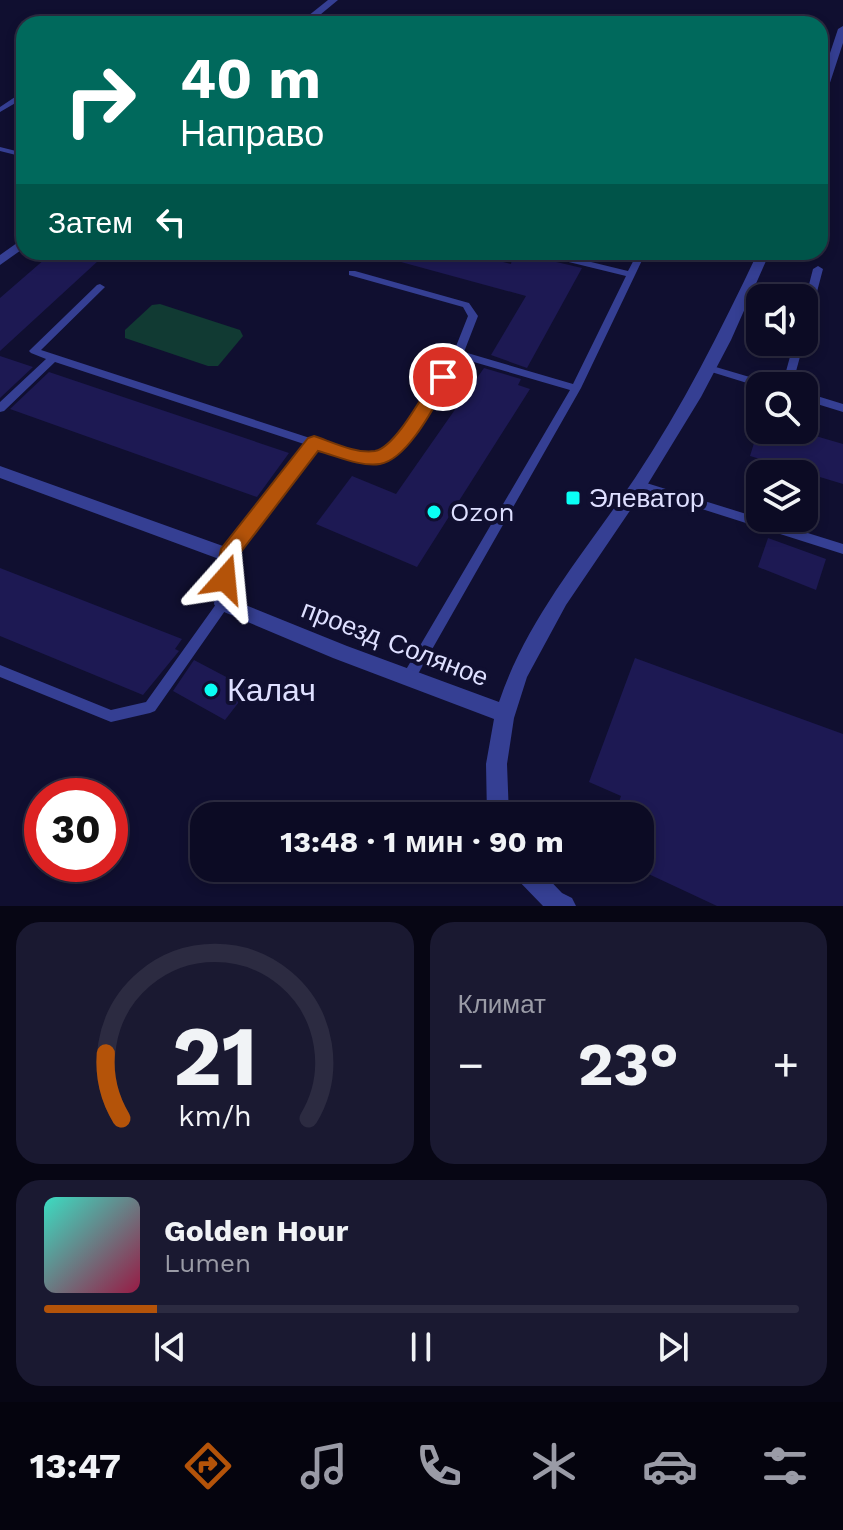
<!DOCTYPE html>
<html lang="ru">
<meta charset="utf-8">
<style>
body{margin:0;font-family:"Work Sans",sans-serif;background:#1a1931;color:#f1f3f6;height:100vh;display:flex;flex-direction:column;font-size:30px;white-space:nowrap}
*{box-sizing:border-box;margin:0}
p{font-size:26px;color:#9a9ba6}
.icon{flex:none;width:44px;height:44px;fill:none;stroke:currentColor;stroke-width:2;stroke-linecap:round;stroke-linejoin:round}
.map{position:relative;height:906px;overflow:hidden}
.sheet{display:flex;flex-direction:column;gap:16px;padding:16px;background:#070614;flex:1}
.sheet>*{flex:none}
.hud{position:absolute;left:16px;top:16px;width:812px;height:244px;border-radius:24px;box-shadow:0 4px 12px #0003,0 0 0 2px #2c2b41;background:#00695c;color:#fff;overflow:hidden}
.buttons{position:absolute;left:746px;top:284px;display:grid;gap:16px}
.buttons a{display:grid;place-items:center;width:72px;height:72px;border-radius:16px;background:#0c0b24;box-shadow:0 4px 12px #0003,0 0 0 2px #2c2b41;font-size:40px}
.speed{position:absolute;left:24px;top:778px;display:flex;gap:16px;font-size:40px;font-weight:700;text-align:center}
.speed>*{display:grid;place-content:center;width:104px;height:104px;border-radius:50%;background:#0c0b24;box-shadow:0 4px 12px #0003,0 0 0 2px #2c2b41;line-height:1}
.speed .limit{border:12px solid #d22;background:#fff;color:#111}
.pin{position:absolute;display:grid;place-items:center;width:68px;height:68px;color:#fff;margin:-34px;border:4px solid #fff;border-radius:50%;box-shadow:0 2px 8px #0007}
.me{position:absolute;width:88px;margin:-44px;rotate:18deg;stroke-linejoin:round;filter:drop-shadow(0 0 6px #0008)}
.turn{display:flex;align-items:center;gap:28px;height:168px;padding:0 32px;font-size:36px}
.turn .icon{width:104px;height:104px;stroke-width:2.5}
.turn b{display:block;font-size:56px;line-height:68px}
.then{display:flex;align-items:center;height:76px;padding:0 32px;background:#0003;gap:16px;font-size:30px}
.big{font-size:60px;font-weight:700;line-height:1.1}
.sheet .tile{flex:1;display:flex;flex-direction:column;justify-content:center;gap:12px;min-width:0;padding:0 28px;border-radius:24px;background:#1a1931}
.sheet .dial{align-items:center;gap:0}
.dial svg{height:208px;overflow:visible;fill:none;stroke:#2c2b41;stroke-width:7;stroke-linecap:round;text-anchor:middle}
.dial text{fill:#f1f3f6;stroke:none}
.song{display:flex;align-items:center;gap:24px}
.cover{width:96px;height:96px;border-radius:12px;background:linear-gradient(135deg,hsl(170 70% 55%),hsl(340 70% 35%))}
.played{height:8px;border-radius:4px;background:linear-gradient(90deg,#b45309 15%,#2c2b41 15%)}
.keys{display:flex;justify-content:space-around;direction:ltr}
.heat{display:flex;justify-content:space-between;align-items:center;font-size:44px;direction:ltr}
.sheet .tiles{flex:1;display:grid;gap:16px;grid-template-columns:1fr 1fr}
.tile:last-child{grid-column:span 2}
.trip{position:absolute;left:190px;top:802px;width:464px;height:80px;border-radius:24px;background:#0c0b24;box-shadow:0 4px 12px #0003,0 0 0 2px #2c2b41;font-weight:700;line-height:80px;text-align:center}
.menu{display:flex;height:128px;justify-content:space-around;align-items:center;background:#05040e;color:#9a9ba6}
.menu .icon{width:56px;height:56px}
.menu .current{color:#b45309}
.menu b{font-size:36px;color:#f1f3f6}
.map>svg:first-child{display:block}
</style>
<div class="map">
<svg width="843" height="906" viewBox="0 0 843 906">
<rect width="100%" height="100%" fill="#100f30"/>
<path fill="#113a33" d="M160 304 240 330 243 336 218 366H208L125 338V330L152 305Z"/>
<path fill="#1d1953" d="M53 252 98 261 0 351V298Z
M391 252H464L511 264 513 252H532L535 257 582 268 527 368 491 355 526 296 390 259Z
M0 356 33 367 0 398Z
M484 368 521 379 518 385 530 389 417 567 316 524 352 476 396 494Z
M49 372 289 453 257 497 10 409Z
M758 430H795L843 444V484L750 456Z
M768 538 826 559 816 590 758 567Z
M0 568 182 639 175 649 179 651 143 695 0 636Z
M635 658 843 734V906H717L640 870V816H614L621 796 589 782Z
M194 660 249 689 225 720 173 691Z"/>
<g fill="none" stroke-linecap="round" stroke-linejoin="round">
<path fill="#353f93" fill-rule="evenodd" d="M21 93H24V98L0 112V107Z
M0 147 24 153V157L0 151Z
M535 252H550L628 271 638 252H646L581 388 414 681 409 683 404 681 402 677 404 673 570 390 460 358 401 450 379 461 359 460 316 448 232 558 228 560 224 558 222 555 224 552 307 445 55 362 4 411 0 412V402L46 359 31 353 29 351 31 349 97 285 100 284 105 287 103 289 41 350 316 440 359 452 377 453 393 444 453 354 468 316 463 307 349 275V271H355L469 303 478 316 464 352 573 384 626 276 536 254Z
M818 266 823 269 809 322 804 325V304L813 269Z
M794 342H804L792 386H782Z
M709 365 773 384 774 386 760 387 705 370 704 368Z
M804 392 843 404V412L804 400Z
M640 481 843 544V554L636 488 634 485 636 482Z
M223 599 227 600 229 604 227 608 155 711 150 713 111 722 0 677V665L111 710 146 702 219 600Z"/>
<path fill="#353f93" fill-rule="evenodd" d="M328 0H338L309 24H298Z
M843 26V43L825 98 820 101V83L838 29Z
M24 238V248L0 265V255Z
M758 252H770L731 340 701 397 646 487 566 605 527 677 514 718 507 764 509 816H487L486 764 494 719 333 658 217 609 214 604 219 559 0 478V466L234 550 237 555 233 600 347 646 499 702C527 618 586 551 635 478 683 406 721 330 758 252Z
M511 868H538L562 893 572 898 576 906H543L514 876Z"/>
</g>
<path fill="#b45309" stroke="#753606" stroke-width="2" d="M443 371 451 377C437 401 409 459 380 464 360 467 337 456 318 451L237 557 233 585 225 588 218 585 215 579 221 549 308 438 314 436C332 442 356 454 375 451 396 447 425 391 437 373Z"/>
<g fill="#0afff5" stroke="#100f30" stroke-width="3">
<rect x="565" y="490" width="16" height="16" rx="4"/>
<circle cx="434" cy="512" r="8"/>
<circle cx="211" cy="690" r="8"/>
</g>
<g text-anchor="middle" dominant-baseline="central" stroke-width="8" stroke-linejoin="round" paint-order="stroke">
<g font-size="26" fill="#dedfff" stroke="#100f30" text-anchor="start">
<text x="589" y="498">Элеватор</text>
<text x="450" y="512">Ozon</text>
</g>
<g font-size="26" fill="#dedfff" stroke="#100f30">
<text transform="translate(395 643) rotate(21)">проезд Соляное</text>
</g>
<g font-size="32" fill="#dedfff" stroke="#100f30" text-anchor="start">
<text x="227" y="690">Калач</text>
</g>
</g>
</svg>
<div class="buttons">
<a><svg class="icon" aria-label="sound" viewBox="0 0 24 24"><path d="M4 9h4l5-4v14l-5-4H4zM17 9q2 3 0 6"/></svg></a>
<a><svg class="icon" aria-label="search" viewBox="0 0 24 24"><circle cx="10" cy="10" r="6"/><path d="M15 15l6 6"/></svg></a>
<a><svg class="icon" aria-label="layers" viewBox="0 0 24 24"><path d="M12 4l9 5-9 5-9-5zM3 14l9 5 9-5"/></svg></a>
</div>
<div class="speed"><div class="limit">30</div></div>
<div class="pin" style="left:443px;top:377px;background:#d93025"><svg class="icon" aria-label="arrive" viewBox="0 0 24 24"><path d="M6 21V4h12l-3 4 3 4H6"/></svg></div>
<svg class="me" style="left:225px;top:579px" viewBox="-20 -20 40 40"><path d="M0-17L14 15 0 8-14 15z" fill="#b45309" stroke="#fff" stroke-width="4"/></svg>
<div class="trip">13:48 · 1 мин · 90 m</div>
<div class="hud">
<div class="turn"><svg class="icon" aria-label="right" viewBox="0 0 24 24"><path d="M7 20v-9h11M14 6l5 5-5 5"/></svg><div><b>40 m</b>Направо</div></div>
<div class="then">Затем<svg class="icon" aria-label="left" viewBox="0 0 24 24"><path d="M17 20v-9H6M10 6l-5 5 5 5"/></svg></div>
</div>
</div>
<section class="sheet">
<div class="tiles">
<div class="tile dial"><svg viewBox="0 0 100 80">
<path d="M14 69A42 42 0 1 1 86 69"/>
<path d="M14 69A42 42 0 0 1 8 44" stroke="#b45309"/>
<text x="50" y="56" font-size="32" font-weight="700">21</text>
<text x="50" y="72" font-size="11">km/h</text>
</svg></div>
<div class="tile"><p>Климат</p>
<div class="heat"><a>−</a><b class="big">23°</b><a>+</a></div>
</div>
<div class="tile">
<div class="song"><i class="cover"></i><div><b>Golden Hour</b><p>Lumen</p></div></div>
<div class="played"></div>
<div class="keys"><svg class="icon" aria-label="previous" viewBox="0 0 24 24"><path d="M18 5L8 12l10 7zM5 5v14"/></svg><svg class="icon" aria-label="pause" viewBox="0 0 24 24"><path d="M8 5v14M16 5v14"/></svg><svg class="icon" aria-label="next" viewBox="0 0 24 24"><path d="M6 5l10 7-10 7zM19 5v14"/></svg></div>
</div>
</div>
</section>
<nav class="menu">
<b>13:47</b>
<svg class="icon current" aria-label="directions" viewBox="0 0 24 24"><path d="M12 3l9 9-9 9-9-9zM9 14v-3h6M13 9l2 2-2 2"/></svg>
<svg class="icon" aria-label="music" viewBox="0 0 24 24"><path d="M9 18V5l10-2v13"/><circle cx="6" cy="18" r="3"/><circle cx="16" cy="16" r="3"/></svg>
<svg class="icon" aria-label="phone" viewBox="0 0 24 24"><path d="M5 4h4l2 5-3 2q2 4 5 5l2-3 5 2v4C11 20 4 13 5 4z"/></svg>
<svg class="icon" aria-label="climate" viewBox="0 0 24 24"><path d="M12 3v18M4 7l16 10M4 17L20 7"/></svg>
<svg class="icon" aria-label="car" viewBox="0 0 24 24"><path d="M5 17H2v-5l4-1 3-4h7l3 4 3 1v5h-3M9 17h6M6 11h13"/><circle cx="7" cy="17" r="2"/><circle cx="17" cy="17" r="2"/></svg>
<svg class="icon" aria-label="filters" viewBox="0 0 24 24"><path d="M4 7h16M4 17h16"/><circle cx="9" cy="7" r="2"/><circle cx="15" cy="17" r="2"/></svg>
</nav>
